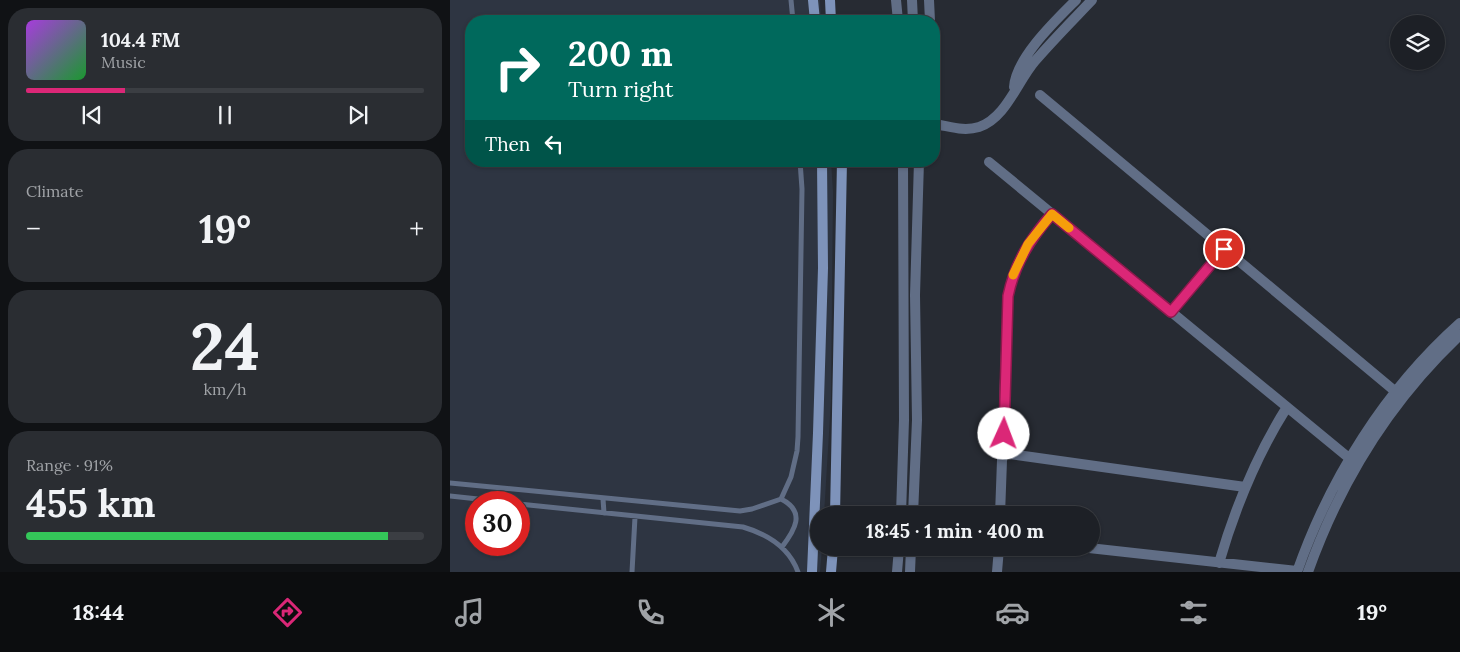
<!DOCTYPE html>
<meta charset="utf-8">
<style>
body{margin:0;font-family:Lora,serif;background:#2a2d32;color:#f1f3f6;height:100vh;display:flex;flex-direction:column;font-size:19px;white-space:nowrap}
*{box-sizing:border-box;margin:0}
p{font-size:16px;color:#a0a3a7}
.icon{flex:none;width:28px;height:28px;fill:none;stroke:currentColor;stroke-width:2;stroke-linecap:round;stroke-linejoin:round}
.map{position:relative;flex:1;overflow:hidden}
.panel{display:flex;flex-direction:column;gap:8px;padding:8px;background:#101215;width:450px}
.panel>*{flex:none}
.top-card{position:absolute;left:15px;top:15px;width:475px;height:152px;border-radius:20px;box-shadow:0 1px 4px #0004,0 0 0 1px #3b3e43;background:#00695c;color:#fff;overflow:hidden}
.tools{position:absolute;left:940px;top:15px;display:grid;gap:10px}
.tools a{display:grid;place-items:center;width:55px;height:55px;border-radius:50%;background:#1d2026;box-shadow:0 1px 4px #0004,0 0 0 1px #3b3e43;font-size:25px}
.speed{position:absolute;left:15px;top:491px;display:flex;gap:10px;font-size:25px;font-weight:700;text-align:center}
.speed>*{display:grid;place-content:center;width:65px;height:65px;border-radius:50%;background:#1d2026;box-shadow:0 1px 4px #0004,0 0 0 1px #3b3e43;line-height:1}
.speed .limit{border:8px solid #d22;background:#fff;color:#111}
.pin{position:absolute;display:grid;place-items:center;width:42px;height:42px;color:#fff;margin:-21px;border:2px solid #fff;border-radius:50%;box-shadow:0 1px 5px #0007}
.me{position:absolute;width:55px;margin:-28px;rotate:2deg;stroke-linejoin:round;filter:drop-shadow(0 0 4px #0008)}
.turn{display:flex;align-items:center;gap:18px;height:105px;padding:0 20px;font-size:22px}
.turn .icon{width:65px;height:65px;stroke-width:2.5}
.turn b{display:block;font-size:35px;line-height:42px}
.then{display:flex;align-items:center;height:48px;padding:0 20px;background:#0003;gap:10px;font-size:19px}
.big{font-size:38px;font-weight:700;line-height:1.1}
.panel .card{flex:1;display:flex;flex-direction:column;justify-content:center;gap:8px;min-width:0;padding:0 18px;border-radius:20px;background:#2a2d32}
.panel .dial{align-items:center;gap:0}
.dial b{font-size:65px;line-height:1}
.song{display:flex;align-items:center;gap:15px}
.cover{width:60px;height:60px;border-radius:8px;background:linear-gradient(135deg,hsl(280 70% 55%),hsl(130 70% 35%))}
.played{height:5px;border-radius:2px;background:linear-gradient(90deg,#db2777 25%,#3b3e43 25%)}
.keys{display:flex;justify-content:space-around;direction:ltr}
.heat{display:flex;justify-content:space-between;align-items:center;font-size:28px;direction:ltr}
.charge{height:8px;border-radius:4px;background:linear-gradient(90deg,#34c759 91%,#3b3e43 0)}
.trip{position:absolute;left:360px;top:506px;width:290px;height:50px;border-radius:25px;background:#1d2026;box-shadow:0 1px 4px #0004,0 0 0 1px #3b3e43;font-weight:700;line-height:50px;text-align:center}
.tabs{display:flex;height:80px;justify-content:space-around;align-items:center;background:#0c0d0f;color:#a0a3a7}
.tabs .icon{width:35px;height:35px}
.tabs .active{color:#db2777}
.tabs b{font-size:22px;color:#f1f3f6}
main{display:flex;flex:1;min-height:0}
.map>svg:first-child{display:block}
</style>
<main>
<section class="panel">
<div class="card">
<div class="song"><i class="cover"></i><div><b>104.4 FM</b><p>Music</p></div></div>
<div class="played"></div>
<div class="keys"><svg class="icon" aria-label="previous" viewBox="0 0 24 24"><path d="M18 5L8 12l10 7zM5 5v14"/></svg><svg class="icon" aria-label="pause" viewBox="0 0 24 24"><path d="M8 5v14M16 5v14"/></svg><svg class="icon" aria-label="next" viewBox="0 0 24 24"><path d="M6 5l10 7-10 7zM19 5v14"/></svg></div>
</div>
<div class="card"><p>Climate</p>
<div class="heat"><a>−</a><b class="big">19°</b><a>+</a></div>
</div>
<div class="card dial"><b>24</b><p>km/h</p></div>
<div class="card"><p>Range · 91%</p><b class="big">455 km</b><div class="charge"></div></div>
</section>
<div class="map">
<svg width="1010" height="572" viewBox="0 0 1010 572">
<rect width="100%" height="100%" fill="#272b33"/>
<path fill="#2e3542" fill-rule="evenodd" d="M0 0H370L371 21H21V161H381L383 192 381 400 374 515H369V548H372L370 572H0ZM26 502H69V545H26Z"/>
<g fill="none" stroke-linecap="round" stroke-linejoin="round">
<path stroke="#616e86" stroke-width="5" d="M341 0 343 21
M0 483 290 511 302 509 331 499
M0 496 56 502
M153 499 154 513
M331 499 341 477 347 451 348 437 352 189 350 161
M331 499C357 512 344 531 332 547
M69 504 293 527C317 534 339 547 348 572
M182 572 185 517"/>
<path stroke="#616e86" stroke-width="10" d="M446 0 448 21
M462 0 463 21
M479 0 480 21
M564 87C566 58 605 21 626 0
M590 95 946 392
M484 124C499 126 513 132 529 127 556 118 567 82 585 61 603 40 623 20 642 0
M539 162 899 458
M721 312 774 249
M553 453 795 487
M451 515 454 420 453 161
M463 515 467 420 465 295 469 161
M550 515 558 296C565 262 580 241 602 214
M639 548 847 571
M769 563C785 508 806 456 837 407
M447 572 449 548
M460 572 461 548
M547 572 549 548
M847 572C880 478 935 390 1010 323
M858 572C890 482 940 401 1010 335"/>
<path stroke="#7e93ba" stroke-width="10" d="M363 0 365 21
M380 0 381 21
M385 515 392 161
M362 572 368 433 373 268 372 161
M381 572 383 548"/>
</g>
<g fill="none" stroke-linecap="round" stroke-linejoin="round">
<g stroke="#8e194d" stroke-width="12">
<path id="route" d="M554 434 558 296C565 263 580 239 602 214L721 312 774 249"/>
</g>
<use href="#route" stroke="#db2777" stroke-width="9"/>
<path stroke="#f59e0b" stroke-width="9" d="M563 275 578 244 602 214 619 228"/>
</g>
</svg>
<div class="tools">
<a><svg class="icon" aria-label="layers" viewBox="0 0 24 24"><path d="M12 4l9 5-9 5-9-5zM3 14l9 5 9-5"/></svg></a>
</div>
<div class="speed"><div class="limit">30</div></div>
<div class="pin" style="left:774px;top:249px;background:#d93025"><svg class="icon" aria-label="arrive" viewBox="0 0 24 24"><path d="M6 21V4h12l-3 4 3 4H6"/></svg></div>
<svg class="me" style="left:554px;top:434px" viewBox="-20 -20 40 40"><circle r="19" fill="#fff"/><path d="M0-13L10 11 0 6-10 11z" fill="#db2777"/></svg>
<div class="trip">18:45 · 1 min · 400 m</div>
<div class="top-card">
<div class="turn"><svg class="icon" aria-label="right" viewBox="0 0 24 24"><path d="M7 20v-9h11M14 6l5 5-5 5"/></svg><div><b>200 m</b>Turn right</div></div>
<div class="then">Then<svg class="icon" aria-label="left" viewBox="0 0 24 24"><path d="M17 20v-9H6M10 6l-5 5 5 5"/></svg></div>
</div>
</div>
</main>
<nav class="tabs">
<b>18:44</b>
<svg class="icon active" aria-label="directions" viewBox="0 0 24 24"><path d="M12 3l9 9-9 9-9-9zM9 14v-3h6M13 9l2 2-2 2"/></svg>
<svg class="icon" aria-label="music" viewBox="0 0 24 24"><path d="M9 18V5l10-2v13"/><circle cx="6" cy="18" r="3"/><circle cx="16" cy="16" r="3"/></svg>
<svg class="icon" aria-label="phone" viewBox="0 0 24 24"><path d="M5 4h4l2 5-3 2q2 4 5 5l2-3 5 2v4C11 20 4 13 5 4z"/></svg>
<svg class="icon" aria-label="climate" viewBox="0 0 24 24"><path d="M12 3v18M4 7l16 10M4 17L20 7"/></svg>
<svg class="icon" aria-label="car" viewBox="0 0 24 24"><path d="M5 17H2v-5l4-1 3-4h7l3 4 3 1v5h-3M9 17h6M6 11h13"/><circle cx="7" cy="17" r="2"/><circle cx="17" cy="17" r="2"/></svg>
<svg class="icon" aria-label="filters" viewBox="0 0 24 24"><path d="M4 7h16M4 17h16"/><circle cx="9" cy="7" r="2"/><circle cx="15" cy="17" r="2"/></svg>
<b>19°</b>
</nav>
